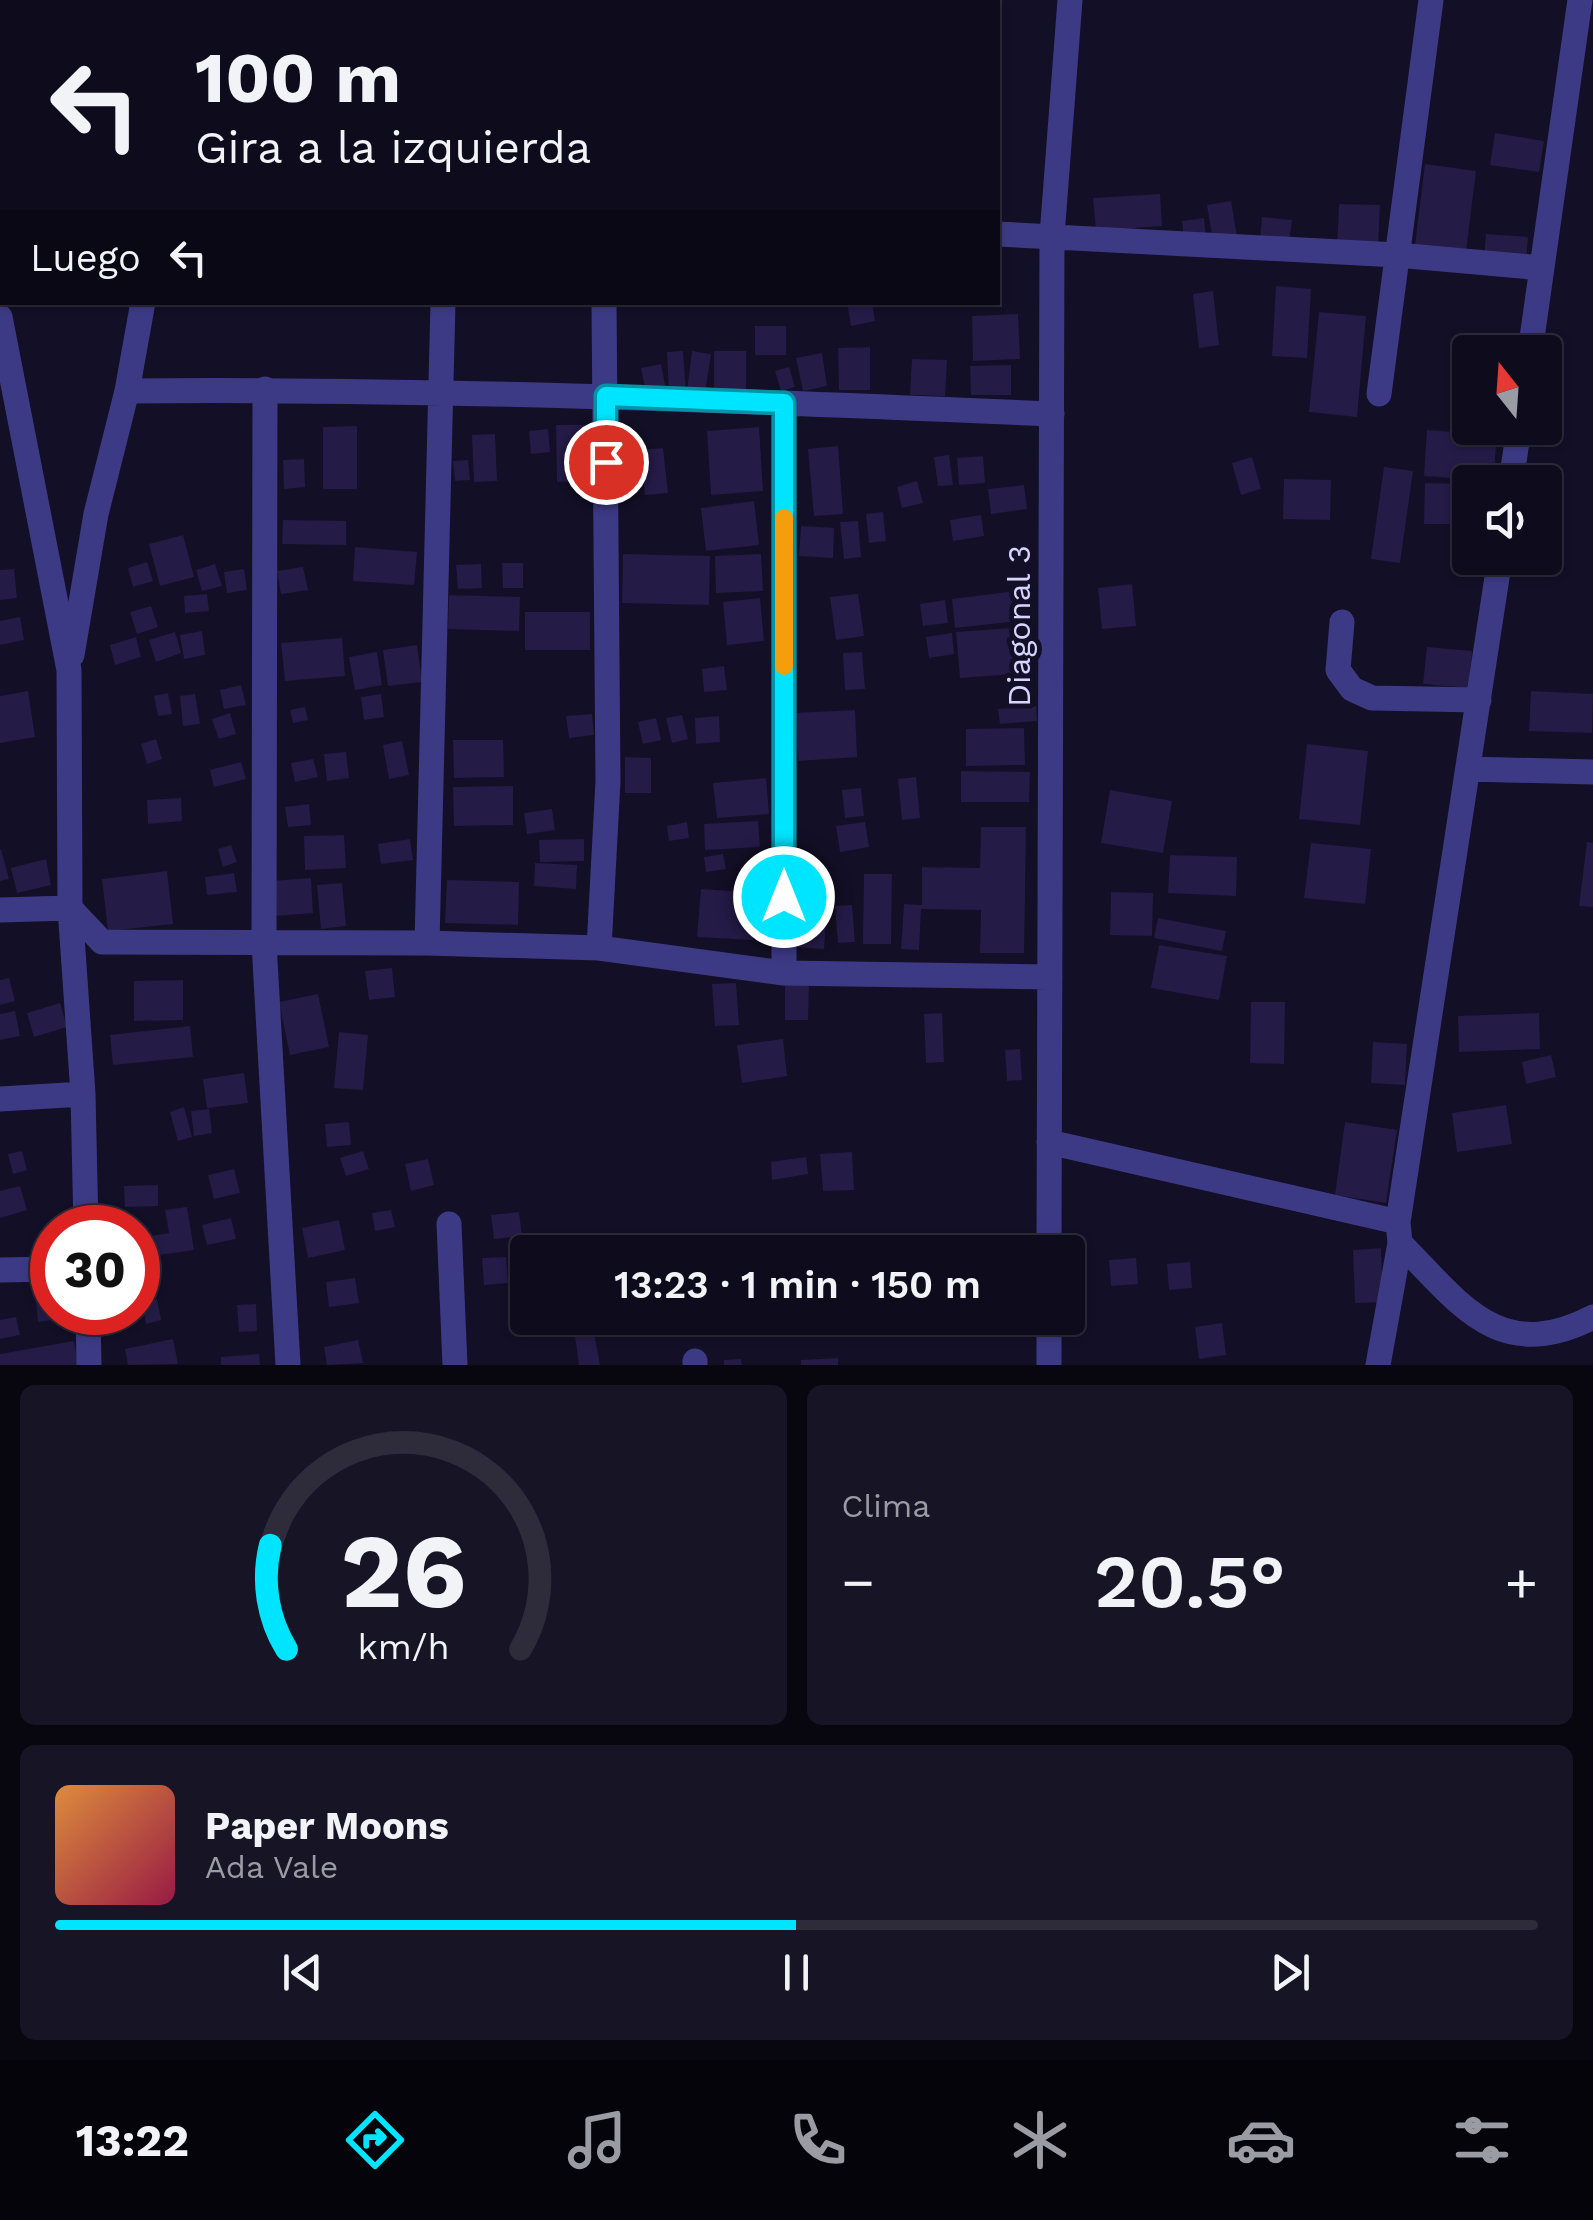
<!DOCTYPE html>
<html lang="es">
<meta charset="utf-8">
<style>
body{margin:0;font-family:"Work Sans",sans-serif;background:#171425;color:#f1f3f6;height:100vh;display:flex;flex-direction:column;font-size:38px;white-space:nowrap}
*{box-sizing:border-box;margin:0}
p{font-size:32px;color:#9b9ba3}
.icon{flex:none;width:55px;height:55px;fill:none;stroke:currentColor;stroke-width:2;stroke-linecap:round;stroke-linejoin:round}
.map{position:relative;height:1365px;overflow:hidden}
.details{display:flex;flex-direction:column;gap:20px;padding:20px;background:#08060f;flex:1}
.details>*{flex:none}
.top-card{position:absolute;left:0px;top:0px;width:1000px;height:305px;box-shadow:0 2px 8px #0004,0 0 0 2px #2e2b3b;background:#0e0b1c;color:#f1f3f6;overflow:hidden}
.needle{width:65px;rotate:343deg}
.controls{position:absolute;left:1452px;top:335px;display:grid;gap:20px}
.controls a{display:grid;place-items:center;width:110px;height:110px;border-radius:10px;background:#0e0b1c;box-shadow:0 2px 8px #0004,0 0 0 2px #2e2b3b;font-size:50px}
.speed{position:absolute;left:30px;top:1205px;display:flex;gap:20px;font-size:50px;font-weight:700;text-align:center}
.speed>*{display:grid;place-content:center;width:130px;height:130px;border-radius:50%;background:#0e0b1c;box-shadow:0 2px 8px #0004,0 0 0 2px #2e2b3b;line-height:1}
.speed .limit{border:15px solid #d22;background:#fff;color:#111}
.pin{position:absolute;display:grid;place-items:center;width:85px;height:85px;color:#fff;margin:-42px;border:5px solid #fff;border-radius:50%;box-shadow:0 2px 10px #0007}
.me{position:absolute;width:110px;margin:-55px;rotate:0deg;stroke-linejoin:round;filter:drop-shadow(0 0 8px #0008)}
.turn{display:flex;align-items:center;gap:35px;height:210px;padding:0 30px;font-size:45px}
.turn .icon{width:130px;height:130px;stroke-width:2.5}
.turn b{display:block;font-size:70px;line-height:85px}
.then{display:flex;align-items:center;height:95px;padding:0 30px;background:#0003;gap:20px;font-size:38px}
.big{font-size:75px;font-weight:600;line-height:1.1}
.details .card{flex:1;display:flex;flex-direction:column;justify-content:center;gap:15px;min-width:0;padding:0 35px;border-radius:15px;background:#171425}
.details .dial{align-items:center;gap:0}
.dial svg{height:260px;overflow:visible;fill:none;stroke:#2e2b3b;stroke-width:7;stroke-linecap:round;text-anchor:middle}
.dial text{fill:#f1f3f6;stroke:none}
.song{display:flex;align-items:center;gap:30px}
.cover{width:120px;height:120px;border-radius:15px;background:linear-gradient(135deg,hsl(30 70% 55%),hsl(340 70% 35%))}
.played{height:10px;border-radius:5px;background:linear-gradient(90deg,#00e5ff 50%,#2e2b3b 50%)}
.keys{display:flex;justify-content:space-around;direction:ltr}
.heat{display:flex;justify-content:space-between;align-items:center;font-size:55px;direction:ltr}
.details .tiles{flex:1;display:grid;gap:20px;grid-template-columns:1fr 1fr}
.card:last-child{grid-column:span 2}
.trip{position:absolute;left:510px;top:1235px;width:575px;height:100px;border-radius:10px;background:#0e0b1c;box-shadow:0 2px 8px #0004,0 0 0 2px #2e2b3b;font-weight:600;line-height:100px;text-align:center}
.tabs{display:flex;height:160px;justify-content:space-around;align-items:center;background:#06040b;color:#9b9ba3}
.tabs .icon{width:70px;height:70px}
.tabs .active{color:#00e5ff}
.tabs b{font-size:45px;color:#f1f3f6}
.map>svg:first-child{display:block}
</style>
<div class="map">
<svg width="1593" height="1365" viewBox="0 0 1593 1365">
<rect width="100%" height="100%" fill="#130f26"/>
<path fill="#241b47" d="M1495 133 1544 141 1539 172 1490 165Z
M1425 164 1476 171 1466 251 1415 245Z
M1160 194 1162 226 1096 231 1093 198Z
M1231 201 1237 237 1213 241 1207 205Z
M1339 204 1380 205 1378 247 1337 246Z
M1262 217 1292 220 1289 243 1260 240Z
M1204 218 1206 238 1184 240 1182 221Z
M1486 234 1528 237 1526 262 1484 258Z
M1276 286 1311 289 1307 358 1272 356Z
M1213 291 1219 345 1199 348 1193 294Z
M847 302H872L875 321 851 326Z
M1319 312 1366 316 1357 417 1309 412Z
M1018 314 1020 359 973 361 972 316Z
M755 326H786V355H755Z
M870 347V390H839L838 348Z
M683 351 686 393 669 394 667 352Z
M692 351 711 354 705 393 687 391Z
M714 351H746V395H714Z
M1456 351 1470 353V381L1453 379Z
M822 353 827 386 803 391 796 358Z
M912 359 947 360 945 396 910 395Z
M661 364 666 390 646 393 641 368Z
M1011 365V395H971L970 366Z
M789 367 795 387 781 391 775 371Z
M556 425H592L593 481 557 482Z
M357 426V489H323V427Z
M759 427 763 491 711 495 707 431Z
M548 429 550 452 531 454 529 431Z
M1427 430 1497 435 1493 481 1424 476Z
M495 434 497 481 474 482 472 435Z
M838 446 843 514 814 516 808 449Z
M663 448 668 493 645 495 640 450Z
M949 455 953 485 938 486 934 457Z
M983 456 985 483 959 485 957 458Z
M1252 457 1261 489 1241 495 1232 463Z
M304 459 305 487 284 489 283 460Z
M468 460 470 480 455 481 453 461Z
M1384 467 1413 471 1400 563 1371 559Z
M1284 479 1331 480 1330 520 1283 519Z
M917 481 923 503 902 508 897 487Z
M1425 483 1470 484V524H1424Z
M1024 485 1027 509 991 514 988 489Z
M754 501 759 545 706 551 701 508Z
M883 512 886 541 869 543 866 514Z
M981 515 984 536 953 541 950 520Z
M283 520 346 521V545L282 544Z
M858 521 861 557 844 559 840 522Z
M801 526 834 528 833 558 799 556Z
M183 535 194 577 160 586 149 544Z
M355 547 417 552 414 585 353 581Z
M623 554 710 556 709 605 622 603Z
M761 554 763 591 716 593 715 556Z
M147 562 153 581 133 587 128 568Z
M502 563H523V588H503Z
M215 564 222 586 202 591 196 570Z
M481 564 482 588 458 589 456 565Z
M303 567 308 590 281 594 277 571Z
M14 569 17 598 0 600V570Z
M244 569 247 590 227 593 224 572Z
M1132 584 1136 626 1102 629 1098 588Z
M1023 590 1027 620 955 628 952 599Z
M207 594 209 611 185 613 184 596Z
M858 594 864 636 836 640 830 597Z
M449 595 520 597 519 631 448 629Z
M760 598 764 641 727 645 723 602Z
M945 600 948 623 923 626 920 604Z
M151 606 158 627 137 634 130 612Z
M525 612H590V650H525Z
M20 617 24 640 0 645V621Z
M1024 627 1028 673 960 678 956 632Z
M202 631 205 655 184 659 180 635Z
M175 632 181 653 156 662 149 640Z
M952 633 954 654 929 658 926 637Z
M136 637 141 657 115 665 110 645Z
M342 638 345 676 285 681 281 643Z
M417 645 422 682 388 686 383 650Z
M1427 647 1472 651 1469 688 1423 684Z
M377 652 382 685 355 690 349 657Z
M862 652 865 689 845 690 843 653Z
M724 666 727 690 704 692 702 669Z
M241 685 246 705 224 709 220 690Z
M28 691 35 737 0 743V696Z
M1531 691 1593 694 1592 733 1529 731Z
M168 693 172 714 158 716 154 696Z
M195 694 200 724 183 726 180 696Z
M381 694 384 717 364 720 361 697Z
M1036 706 1037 721 1000 724 998 709Z
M305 707 308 720 293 723 290 710Z
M855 710 857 757 798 761 795 713Z
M230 713 236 734 219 739 212 719Z
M592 714 594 735 569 738 566 716Z
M682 715 688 739 672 743 666 718Z
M719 716 720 742 696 744 695 718Z
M656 718 661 740 643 744 638 722Z
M1024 728 1025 765 966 766V729Z
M156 739 162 759 147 764 141 744Z
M453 740H503L504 777 454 778Z
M402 741 409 775 389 779 383 745Z
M1307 744 1368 751 1360 825 1299 819Z
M346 752 349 778 327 781 324 754Z
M625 757 651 758V793H625Z
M313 759 318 777 295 782 291 763Z
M241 762 246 779 214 787 210 770Z
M961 771 1030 772 1029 802H961Z
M916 777 920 818 902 820 898 779Z
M766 778 769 814 717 818 713 783Z
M513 786V825L454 826 453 787Z
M861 788 864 816 845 818 842 790Z
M1110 790 1172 801 1163 853 1101 843Z
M181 798 182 821 148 824 147 800Z
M309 804 311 825 288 827 285 807Z
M552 809 555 830 527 834 524 813Z
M758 821 760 847 705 850 704 824Z
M687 822 689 838 669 841 667 826Z
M865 822 869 847 840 852 836 826Z
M981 827H1026L1024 953H980L981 910 921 909 919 950 901 949 904 904 922 905V867L980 868Z
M344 835 346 868 305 870 304 836Z
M410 839 413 860 381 864 378 844Z
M584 839V861L540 862 539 840Z
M1587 842 1593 843V907L1579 906Z
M1311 843 1371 849 1365 904 1304 898Z
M231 845 237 862 223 867 218 849Z
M1 849 9 879 0 881V850Z
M723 854 726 869 706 872 704 857Z
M1170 855 1237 857 1236 896 1168 893Z
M46 859 51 885 17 893 11 868Z
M535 863 577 865 576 889 534 886Z
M167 871 173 924 108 931 102 879Z
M234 873 237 892 207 895 205 877Z
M864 874H892L891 944H863Z
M311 878 313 913 274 916 272 881Z
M447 880 519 882 518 925 445 923Z
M342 883 346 926 321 929 317 885Z
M701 889 757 893 753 940 697 937Z
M1111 892 1153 893 1152 936 1110 935Z
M852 905 855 942 838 943 835 906Z
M798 907 827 909 824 949 794 947Z
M1158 918 1226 931 1222 951 1154 938Z
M1159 945 1227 956 1219 1000 1151 988Z
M392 968 395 997 369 1000 365 971Z
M9 978 15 1001 0 1005V980Z
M183 980V1020L134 1021V981Z
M736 983 739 1025 715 1026 712 984Z
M785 984H809L808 1020H785Z
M318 994 329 1047 290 1055 279 1002Z
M1251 1002H1285L1284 1064 1250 1063Z
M60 1003 67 1027 34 1037 27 1013Z
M15 1011 20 1036 0 1040V1014Z
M942 1013 944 1062 926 1063 924 1014Z
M1539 1013 1540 1049 1459 1052 1458 1016Z
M190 1026 193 1057 113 1065 110 1035Z
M339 1032 368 1035 363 1090 334 1088Z
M783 1039 787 1076 742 1083 737 1045Z
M1373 1042 1407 1044 1405 1085 1371 1083Z
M1020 1049 1022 1080 1007 1081 1005 1050Z
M1551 1055 1556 1077 1526 1084 1522 1062Z
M244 1073 248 1103 207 1108 203 1079Z
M1506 1105 1512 1144 1457 1152 1452 1113Z
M184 1107 192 1137 178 1141 170 1112Z
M209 1109 212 1133 194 1136 191 1111Z
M349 1122 351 1145 327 1147 325 1124Z
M1345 1122 1397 1130 1386 1203 1335 1195Z
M22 1151 27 1170 13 1174 8 1154Z
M363 1151 369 1169 346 1176 340 1158Z
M852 1152 854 1190 823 1191 820 1154Z
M806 1157 808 1174 772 1180 771 1162Z
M428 1159 434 1185 411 1191 405 1164Z
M234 1169 240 1193 214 1199 208 1175Z
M158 1185V1206L125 1207 124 1186Z
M20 1186 27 1210 0 1218V1191Z
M187 1207 194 1250 138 1258V1238L169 1233 165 1210Z
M391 1210 395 1227 375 1231 372 1213Z
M519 1212 522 1236 494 1239 491 1215Z
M231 1218 236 1239 207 1245 202 1225Z
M339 1220 345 1250 308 1258 302 1228Z
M1381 1248 1383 1302 1355 1303 1353 1250Z
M506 1257 508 1283 484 1285 482 1258Z
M1136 1258 1138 1284 1111 1286 1109 1260Z
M1190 1262 1192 1288 1169 1290 1167 1264Z
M355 1278 359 1303 329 1307 326 1282Z
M48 1288 52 1320 38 1322 35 1290Z
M157 1299 161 1320 146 1324 142 1302Z
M256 1304 257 1331 239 1332 237 1305Z
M16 1317 20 1335 0 1339V1320Z
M1222 1323 1226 1355 1199 1359 1195 1327Z
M594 1333 600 1365H579L575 1336Z
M173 1339 178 1364 128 1365 125 1349Z
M358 1340 363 1363 327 1365 324 1347Z
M74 1341 78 1365H0V1354Z
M259 1354 260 1365H221V1357Z
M838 1358V1365H801V1360Z
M741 1359 742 1365H724V1360Z"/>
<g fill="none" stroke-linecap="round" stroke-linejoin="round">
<path stroke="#3d3a85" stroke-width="25" d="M594 0 595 2
M291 2 293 0
M998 234 1397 255 1542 268
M0 317 69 670 70 908 83 1094 86 1228
M1530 352 1580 0
M265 389 264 943 288 1365
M127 391C436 388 744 401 1052 414
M1379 394 1431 0
M1511 482 1519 428
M1342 622 1338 670 1352 689 1372 698 1479 700
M72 655 96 514 127 391 143 302
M1469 769 1593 772
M0 910 70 908 102 942 427 943 599 948 784 973 1050 977
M427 943 443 302
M599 948 608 781 604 302
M784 973V403
M0 1099 83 1094
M1049 1142 1398 1222
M449 1224 455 1365
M1400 1243C1461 1305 1500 1365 1593 1317
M1049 1252 1052 236 1070 0
M0 1270 52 1269
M88 1312 89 1365
M695 1365V1361
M1049 1365V1318
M1378 1365 1400 1243 1398 1222 1500 558"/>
</g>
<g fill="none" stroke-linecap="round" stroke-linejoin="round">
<g stroke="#0095a6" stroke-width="25">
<path id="route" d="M606 462V396L784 403V897"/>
</g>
<use href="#route" stroke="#00e5ff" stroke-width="18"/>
<path stroke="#f59e0b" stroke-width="18" d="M784 666V518"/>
</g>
<g text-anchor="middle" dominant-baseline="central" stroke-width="10" stroke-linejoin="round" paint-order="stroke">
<g font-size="32" fill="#d9d4ff" stroke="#130f26">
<text transform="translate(1019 626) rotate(-90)">Diagonal 3</text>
</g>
</g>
</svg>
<div class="controls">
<a><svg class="needle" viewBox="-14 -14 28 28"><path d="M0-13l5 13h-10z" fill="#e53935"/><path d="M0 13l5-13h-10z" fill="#9b9ba3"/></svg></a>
<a><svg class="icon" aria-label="sound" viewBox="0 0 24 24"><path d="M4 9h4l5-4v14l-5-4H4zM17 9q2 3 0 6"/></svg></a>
</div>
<div class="speed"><div class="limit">30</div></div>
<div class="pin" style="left:606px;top:462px;background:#d93025"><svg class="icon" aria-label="arrive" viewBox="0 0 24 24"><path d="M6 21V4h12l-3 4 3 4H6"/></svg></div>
<svg class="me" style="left:784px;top:897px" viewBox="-20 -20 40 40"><circle r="17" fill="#00e5ff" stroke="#fff" stroke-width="3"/><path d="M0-11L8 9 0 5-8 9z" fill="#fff"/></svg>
<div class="trip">13:23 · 1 min · 150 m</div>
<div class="top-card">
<div class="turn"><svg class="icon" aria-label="left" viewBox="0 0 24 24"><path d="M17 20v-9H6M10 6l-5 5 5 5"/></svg><div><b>100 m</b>Gira a la izquierda</div></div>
<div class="then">Luego<svg class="icon" aria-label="left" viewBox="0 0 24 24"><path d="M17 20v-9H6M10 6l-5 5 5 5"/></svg></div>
</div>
</div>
<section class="details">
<div class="tiles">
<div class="card dial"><svg viewBox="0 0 100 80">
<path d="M14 69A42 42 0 1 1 86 69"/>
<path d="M14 69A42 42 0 0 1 9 37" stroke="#00e5ff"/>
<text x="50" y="56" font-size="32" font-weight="700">26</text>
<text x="50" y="72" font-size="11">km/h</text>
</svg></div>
<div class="card"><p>Clima</p>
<div class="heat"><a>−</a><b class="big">20.5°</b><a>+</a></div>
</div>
<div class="card">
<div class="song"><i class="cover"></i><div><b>Paper Moons</b><p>Ada Vale</p></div></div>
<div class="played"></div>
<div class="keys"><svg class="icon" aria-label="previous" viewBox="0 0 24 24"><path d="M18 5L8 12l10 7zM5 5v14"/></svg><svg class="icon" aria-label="pause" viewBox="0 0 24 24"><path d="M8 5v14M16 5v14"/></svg><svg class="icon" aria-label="next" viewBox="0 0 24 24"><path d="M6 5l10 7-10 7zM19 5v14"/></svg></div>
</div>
</div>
</section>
<nav class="tabs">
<b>13:22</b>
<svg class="icon active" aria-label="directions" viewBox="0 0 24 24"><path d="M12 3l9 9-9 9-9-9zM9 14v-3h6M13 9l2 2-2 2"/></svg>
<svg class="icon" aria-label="music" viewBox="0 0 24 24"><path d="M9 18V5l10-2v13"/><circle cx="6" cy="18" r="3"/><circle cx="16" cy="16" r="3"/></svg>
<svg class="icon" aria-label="phone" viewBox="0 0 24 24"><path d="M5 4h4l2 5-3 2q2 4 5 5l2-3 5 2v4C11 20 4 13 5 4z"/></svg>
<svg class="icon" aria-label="climate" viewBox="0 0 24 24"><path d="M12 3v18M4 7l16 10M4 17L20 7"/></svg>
<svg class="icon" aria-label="car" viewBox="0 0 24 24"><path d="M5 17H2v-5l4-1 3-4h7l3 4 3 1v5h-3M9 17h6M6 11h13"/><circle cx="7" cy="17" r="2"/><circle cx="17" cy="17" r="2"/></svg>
<svg class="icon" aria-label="filters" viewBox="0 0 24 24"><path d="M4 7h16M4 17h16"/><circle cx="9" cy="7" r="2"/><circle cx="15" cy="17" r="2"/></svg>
</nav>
